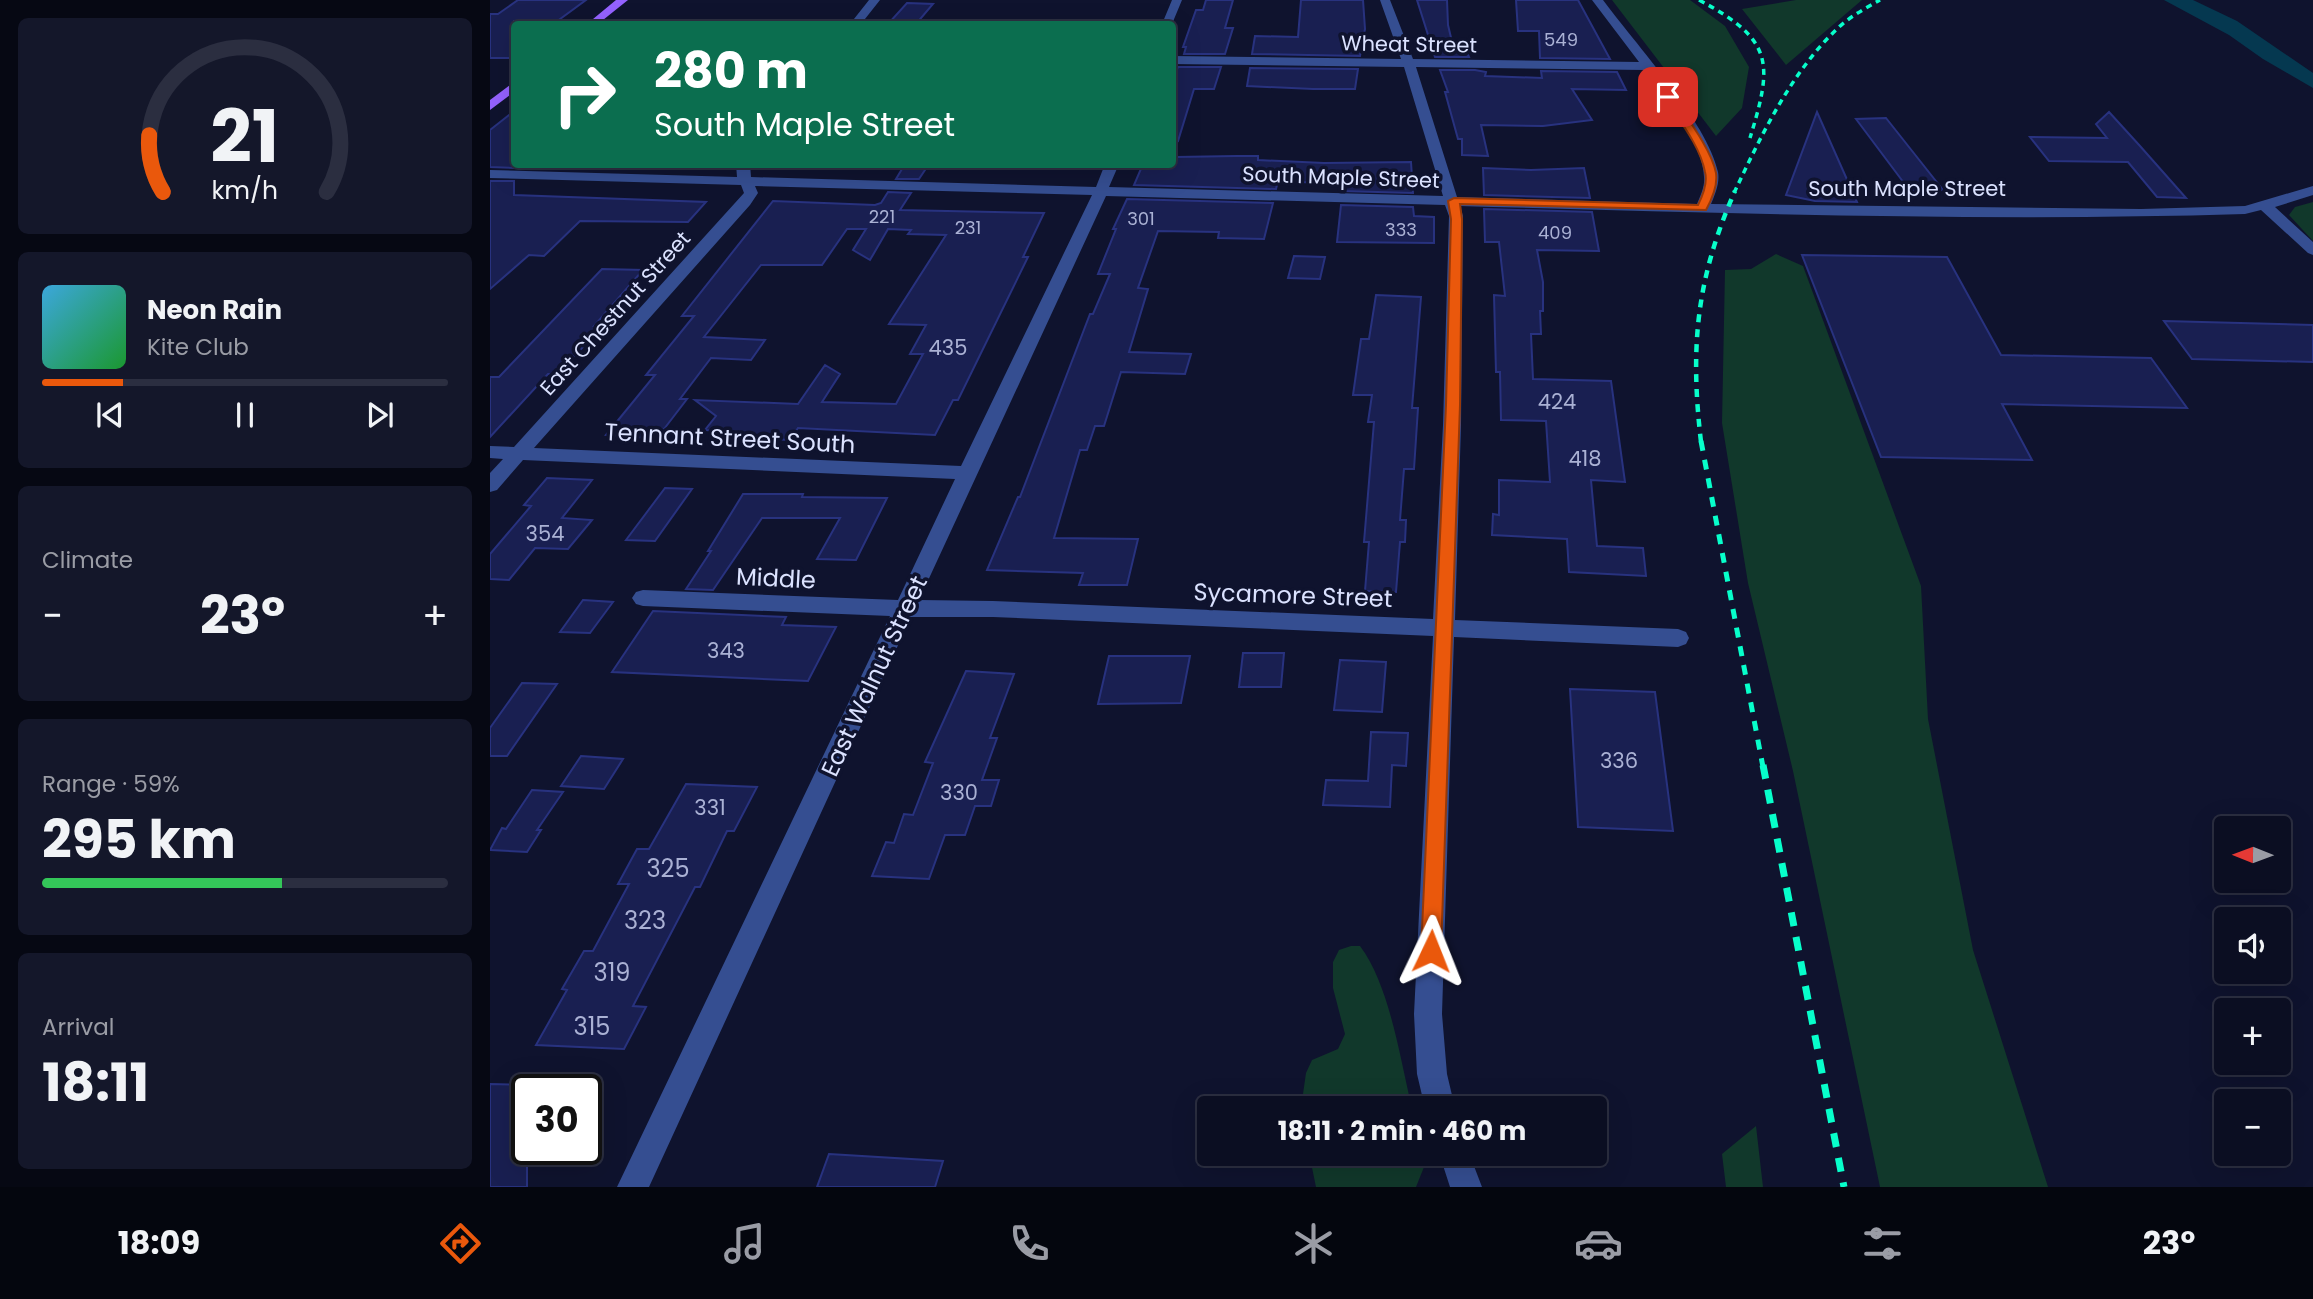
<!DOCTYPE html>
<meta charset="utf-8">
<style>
body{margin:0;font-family:Poppins,sans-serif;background:#14172a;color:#f1f3f6;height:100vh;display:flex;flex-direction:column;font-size:26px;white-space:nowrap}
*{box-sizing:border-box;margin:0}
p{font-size:23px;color:#9a9ca5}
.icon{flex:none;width:38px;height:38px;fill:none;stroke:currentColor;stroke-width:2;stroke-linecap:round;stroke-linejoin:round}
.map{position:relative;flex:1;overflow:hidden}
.panel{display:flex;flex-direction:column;gap:18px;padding:18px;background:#060813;width:490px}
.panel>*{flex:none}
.hud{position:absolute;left:21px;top:21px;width:665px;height:147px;border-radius:7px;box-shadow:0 7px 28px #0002,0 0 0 2px #2b2e40;background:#0b6e4f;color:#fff;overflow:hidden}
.needle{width:46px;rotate:271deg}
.controls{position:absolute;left:1724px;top:816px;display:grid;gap:14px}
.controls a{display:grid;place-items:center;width:77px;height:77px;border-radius:7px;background:#0b0e22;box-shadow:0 7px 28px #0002,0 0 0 2px #2b2e40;font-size:35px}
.speed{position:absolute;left:21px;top:1074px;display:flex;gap:14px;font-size:35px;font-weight:700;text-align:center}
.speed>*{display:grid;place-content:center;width:91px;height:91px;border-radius:50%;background:#0b0e22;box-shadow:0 7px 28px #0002,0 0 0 2px #2b2e40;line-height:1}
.speed .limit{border:4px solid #111;border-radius:10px;background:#fff;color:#111}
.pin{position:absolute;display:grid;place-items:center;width:60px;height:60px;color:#fff;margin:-30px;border-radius:14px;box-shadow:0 4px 10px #0006}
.me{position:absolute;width:77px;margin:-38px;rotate:2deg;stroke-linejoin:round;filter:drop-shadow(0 0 5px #0008)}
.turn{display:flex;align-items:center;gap:24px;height:147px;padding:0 28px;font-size:32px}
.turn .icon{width:91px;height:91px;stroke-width:2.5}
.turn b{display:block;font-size:49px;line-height:60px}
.big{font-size:52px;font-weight:700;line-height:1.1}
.panel .card{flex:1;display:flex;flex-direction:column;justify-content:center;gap:10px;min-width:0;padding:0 24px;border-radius:10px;background:#14172a}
.panel .dial{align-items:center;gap:0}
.dial svg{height:182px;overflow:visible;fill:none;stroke:#2b2e40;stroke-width:7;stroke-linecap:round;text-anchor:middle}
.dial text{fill:#f1f3f6;stroke:none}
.song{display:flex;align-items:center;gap:21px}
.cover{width:84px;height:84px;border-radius:10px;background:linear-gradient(135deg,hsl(200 70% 55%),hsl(130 70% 35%))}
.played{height:7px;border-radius:4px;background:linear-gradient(90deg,#ea580c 20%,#2b2e40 20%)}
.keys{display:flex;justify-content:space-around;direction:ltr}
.heat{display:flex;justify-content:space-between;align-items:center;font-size:38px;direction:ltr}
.charge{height:10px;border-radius:5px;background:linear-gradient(90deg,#34c759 59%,#2b2e40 0)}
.trip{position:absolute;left:707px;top:1096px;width:410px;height:70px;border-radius:7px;background:#0b0e22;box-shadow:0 7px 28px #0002,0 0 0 2px #2b2e40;font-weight:700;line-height:70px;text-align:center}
.dock{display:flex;height:112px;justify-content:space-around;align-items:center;background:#04060e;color:#9a9ca5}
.dock .icon{width:49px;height:49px}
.dock .on{color:#ea580c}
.dock b{font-size:32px;color:#f1f3f6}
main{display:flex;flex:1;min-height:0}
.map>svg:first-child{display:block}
</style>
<main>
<section class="panel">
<div class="card dial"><svg viewBox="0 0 100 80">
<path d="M14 69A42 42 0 1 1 86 69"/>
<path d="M14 69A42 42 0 0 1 8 44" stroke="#ea580c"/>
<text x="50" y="56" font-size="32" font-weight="700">21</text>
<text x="50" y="72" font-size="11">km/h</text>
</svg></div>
<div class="card">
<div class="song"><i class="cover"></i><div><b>Neon Rain</b><p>Kite Club</p></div></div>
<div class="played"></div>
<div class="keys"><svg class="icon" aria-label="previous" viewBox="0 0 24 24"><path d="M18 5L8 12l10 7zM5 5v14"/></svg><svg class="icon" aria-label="pause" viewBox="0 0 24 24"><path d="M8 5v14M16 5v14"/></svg><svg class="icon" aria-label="next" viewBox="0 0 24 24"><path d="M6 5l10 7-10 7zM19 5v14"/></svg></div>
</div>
<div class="card"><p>Climate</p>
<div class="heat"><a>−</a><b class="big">23°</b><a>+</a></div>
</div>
<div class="card"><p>Range · 59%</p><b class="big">295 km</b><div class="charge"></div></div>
<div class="card"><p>Arrival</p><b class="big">18:11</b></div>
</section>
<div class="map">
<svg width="1823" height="1187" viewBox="0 0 1823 1187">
<rect width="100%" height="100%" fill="#0f132e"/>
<path fill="#11382b" d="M1122 0H1200L1235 26 1259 67 1252 108 1226 136Z
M1306 0H1372L1296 65 1252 9Z
M1823 202V241L1799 215 1805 207Z
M1286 254 1313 266 1431 586 1438 719 1483 950 1558 1187H1390L1303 771 1258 583 1232 423 1235 270 1261 269Z
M861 946H870C900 986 910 1059 922 1108H811L816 1073 822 1060 848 1049 855 1034 843 988V962L849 950Z
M1266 1126 1273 1187H1236L1232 1154Z
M819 1153H932L934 1167 926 1187H826Z"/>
<path fill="#053850" d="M1674 0H1703L1747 21 1823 73V88L1773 59 1739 35Z"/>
<path fill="#191f51" stroke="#28327f" stroke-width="2" d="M28 0H96L66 22 24 21V58H0V14H8Z
M716 0H743L735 28H743L735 54H694L696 47H693L706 10H713Z
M811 0H873L875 29 870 56 762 54 765 36 808 37Z
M927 0H957L958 25 963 46 974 45 979 57H945Z
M1026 0H1088L1120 59 1050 58 1049 31H1028Z
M417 3 443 4 426 24H398Z
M688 67H731L724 89H704L688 141 682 140V82Z
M760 68 868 69 865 89H823L757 86Z
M950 70H985L996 72 995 76 1052 78 1051 71 1127 72 1136 90 1082 89 1102 120 1053 126 991 125 998 156 972 155V139H968L955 92H958Z
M24 111V168L0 167V130Z
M1327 112 1367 202 1325 201 1296 195Z
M1619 112 1650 146 1696 198 1667 197 1638 162 1559 161 1540 137 1617 138 1606 124Z
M1396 118 1453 190 1420 191 1366 119Z
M746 156H768V160L834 163 921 162 923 193 852 191 853 184 788 181 786 189 644 185 653 164H684L686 157Z
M415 164H439L429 179H406Z
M993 168 1041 170 1094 168 1100 198 994 195Z
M0 181H24V195L216 202 198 222 90 221 54 256 39 255 0 289Z
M398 192 421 193 410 210 554 213 533 257H538L468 400H463L445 435 308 428 300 440 253 438 251 441 220 439 226 431 215 430 226 416 205 400 308 404 335 365 350 374 332 402 406 404 433 354H420L436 325 399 324 456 235 418 234 421 230 398 229 380 260 363 250 376 229H357L332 265H271L214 337 275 340 261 360 221 358 190 399H197L174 429 166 428 158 438 116 435 165 375H156L204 316H192L283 201 385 205 391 203Z
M637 199 783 203 774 239 728 238 729 232 668 231 648 288 658 289 639 352 701 354 695 374 631 372 614 426H605L597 450H590L564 538 648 539 637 585H589L593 573 497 570 528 497H530L600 314H603L620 274H608L626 229H623Z
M851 205 923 207 924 216 944 217V243L847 242Z
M994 209 1102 212 1109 251 1047 250 1053 282V311H1050L1051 334H1041L1043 379 1121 381 1135 482 1101 480 1107 546 1153 548 1156 576 1079 572 1077 539 1002 535 1003 514 1009 515V480L1060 482 1056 421 1011 420 1010 372H1006L1004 295 1015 296 1009 242H995Z
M1312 255 1457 257 1511 355 1661 358 1697 408 1512 404 1542 460 1391 457Z
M804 256 835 257 830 279 798 278Z
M112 269 153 270 104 326 111 327 91 349 66 374H58L0 437V377H9Z
M886 295 931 297 922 408H928L924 469H914L910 520H916L915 542H910L906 592 875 591 879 542H874L884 422H878L882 395H863L871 339H879Z
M1674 321 1823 325V362L1702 359Z
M57 478 102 480 72 518 102 520 78 549 45 548 19 580 0 579V554L41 506 34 505Z
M175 488 202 489 165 541 136 540Z
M253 494H313L312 497 397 498 366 560 327 559 350 518H272L223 590 196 589 221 551H218Z
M93 600 123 602 100 633 70 632Z
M163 611 296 617 292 625 346 627 318 681 122 672Z
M753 653H794L791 687H749Z
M619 656H700L691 703 608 704Z
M850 660 896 662 892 712 844 710Z
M476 671 524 674 500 738H507L492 780H509L501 806H485L475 835H455L439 879 382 876 396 842 404 843 414 814 423 815 443 763 435 762Z
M32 683 67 684 17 756H0V728Z
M1080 689 1165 692 1183 831 1088 827Z
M881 732 918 733 916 766 902 765 900 807 833 805 836 780 878 781Z
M91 756 133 759 114 789 71 786Z
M196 784 267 787 244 831H237L210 887H205L143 1006 156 1007 134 1049 46 1045 77 990 72 989 94 951H103L139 884H128L147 849H159Z
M42 790 73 792 47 830H51L37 852 0 850 12 828 16 829Z
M0 1084 37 1085V1187H0Z
M339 1154 453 1161 445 1187H327Z"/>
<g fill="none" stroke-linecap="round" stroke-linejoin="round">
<path fill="#354e91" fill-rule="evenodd" d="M379 0H390L371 24H360Z
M682 0H692L682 24H672Z
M890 0H900L923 59 1149 62 1102 0H1113C1144 42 1218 123 1228 172 1230 183 1225 194 1221 204L1651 209 1755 206 1823 186V195L1785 207 1823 242V255L1818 253 1771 210 1755 214C1494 222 1231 213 970 206L973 216 971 425 965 620 1188 629 1196 632 1199 638 1196 644 1188 647 964 637 952 1014 957 1074 965 1108H935L927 1074 924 1014 943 636 503 617H421L159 1187H127L400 616 153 606 146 604 142 598 146 592 153 590 408 600 465 479 33 460 7 490 0 492V473L13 459 0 458V446L24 447 254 193 251 185 0 178V170L247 177 246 164H260L261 177 606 187 615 164H629L619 187 953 196 914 67 682 64V56L911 59ZM926 67 1154 70C1173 96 1214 144 1214 177 1215 186 1211 195 1207 204L967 197ZM265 186 602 195 471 466 44 448 260 205 268 193ZM616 196 955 205 959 216 953 425 943 619 503 601 429 600Z
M949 1153H979L992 1187H960Z"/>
<path fill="#9462ff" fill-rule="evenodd" d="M126 0H138L108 24H97Z
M24 82V92L0 110V100Z"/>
<path stroke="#07ffcb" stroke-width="3.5" stroke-dasharray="6 5" stroke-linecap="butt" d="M1209 0C1284 40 1283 63 1260 138
M1244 193C1272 134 1301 72 1349 27 1361 16 1376 8 1390 0"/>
<path stroke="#07ffcb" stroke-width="4.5" stroke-dasharray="8 7" stroke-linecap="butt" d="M1211 442C1200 348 1206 279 1245 191"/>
<path stroke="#07ffcb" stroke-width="5" stroke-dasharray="10 9" stroke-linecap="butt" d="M1211 441 1273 767"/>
<path stroke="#07ffcb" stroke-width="7" stroke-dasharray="14 11" stroke-linecap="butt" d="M1273 765 1354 1187"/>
</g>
<path fill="#ea580c" stroke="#983908" stroke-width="2" d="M1175 95H1182C1195 115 1222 150 1226 173 1228 186 1222 199 1216 210L970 204 972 219 970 405 951 951 948 958 941 961 934 958 931 951 956 405 961 219 958 201 964 198 1208 205C1213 195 1218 183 1215 172 1210 145 1188 119 1174 97Z"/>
<g text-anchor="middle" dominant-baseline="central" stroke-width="7" stroke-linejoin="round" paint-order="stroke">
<g font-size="18" fill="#aab1d4">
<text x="1071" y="39">549</text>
<text x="392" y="216">221</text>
<text x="651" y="218">301</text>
<text x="478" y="227">231</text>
<text x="911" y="229">333</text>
<text x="1065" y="232">409</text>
</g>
<g font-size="21" fill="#dbe2ff" stroke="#0f132e">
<text transform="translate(919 44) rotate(1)">Wheat Street</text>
<text transform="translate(851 177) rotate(2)">South Maple Street</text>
<text x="1417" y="188">South Maple Street</text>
<text transform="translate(125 313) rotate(-48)">East Chestnut Street</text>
</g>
<g font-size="21" fill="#aab1d4">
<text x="458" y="347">435</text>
<text x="1067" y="401">424</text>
<text x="1095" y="458">418</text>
<text x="55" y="533">354</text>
<text x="236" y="650">343</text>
<text x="1129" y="760">336</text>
<text x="469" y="792">330</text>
<text x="220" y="807">331</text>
</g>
<g font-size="24" fill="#dbe2ff" stroke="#0f132e">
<text transform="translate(240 438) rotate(3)">Tennant Street South</text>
<text transform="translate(286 578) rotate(3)">Middle</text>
<text transform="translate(803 595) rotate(2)">Sycamore Street</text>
<text transform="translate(384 676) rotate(-65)">East Walnut Street</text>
</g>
<g font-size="24" fill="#aab1d4">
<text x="178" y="868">325</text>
<text x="155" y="920">323</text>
<text x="122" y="972">319</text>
<text x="102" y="1026">315</text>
</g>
</g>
</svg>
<div class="controls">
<a><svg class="needle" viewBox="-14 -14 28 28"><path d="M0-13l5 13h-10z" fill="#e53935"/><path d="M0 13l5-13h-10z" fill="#9a9ca5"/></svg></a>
<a><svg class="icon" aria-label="sound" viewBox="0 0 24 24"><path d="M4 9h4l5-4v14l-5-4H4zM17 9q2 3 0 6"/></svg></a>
<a>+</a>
<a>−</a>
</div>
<div class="speed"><div class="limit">30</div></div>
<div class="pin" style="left:1178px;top:97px;background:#d93025"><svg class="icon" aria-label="arrive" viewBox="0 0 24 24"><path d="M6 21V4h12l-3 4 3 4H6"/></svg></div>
<svg class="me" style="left:941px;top:951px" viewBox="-20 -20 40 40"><path d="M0-17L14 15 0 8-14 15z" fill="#ea580c" stroke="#fff" stroke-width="4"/></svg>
<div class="trip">18:11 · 2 min · 460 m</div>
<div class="hud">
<div class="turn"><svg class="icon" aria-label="right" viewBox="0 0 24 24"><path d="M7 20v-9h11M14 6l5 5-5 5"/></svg><div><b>280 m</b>South Maple Street</div></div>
</div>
</div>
</main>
<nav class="dock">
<b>18:09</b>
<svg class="icon on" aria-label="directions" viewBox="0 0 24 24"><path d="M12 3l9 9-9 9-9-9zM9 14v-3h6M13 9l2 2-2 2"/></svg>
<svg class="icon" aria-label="music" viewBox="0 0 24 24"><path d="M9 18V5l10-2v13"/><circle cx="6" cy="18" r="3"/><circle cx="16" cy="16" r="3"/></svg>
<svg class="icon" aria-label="phone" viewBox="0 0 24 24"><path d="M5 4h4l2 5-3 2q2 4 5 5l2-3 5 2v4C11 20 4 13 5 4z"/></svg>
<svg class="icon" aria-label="climate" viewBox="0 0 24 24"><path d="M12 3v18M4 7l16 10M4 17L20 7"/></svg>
<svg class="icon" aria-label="car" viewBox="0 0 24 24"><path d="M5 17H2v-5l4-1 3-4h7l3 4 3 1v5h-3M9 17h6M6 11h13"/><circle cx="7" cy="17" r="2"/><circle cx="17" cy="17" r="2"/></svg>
<svg class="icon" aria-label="filters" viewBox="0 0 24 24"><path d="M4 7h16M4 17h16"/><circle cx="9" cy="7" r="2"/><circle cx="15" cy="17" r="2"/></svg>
<b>23°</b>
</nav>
